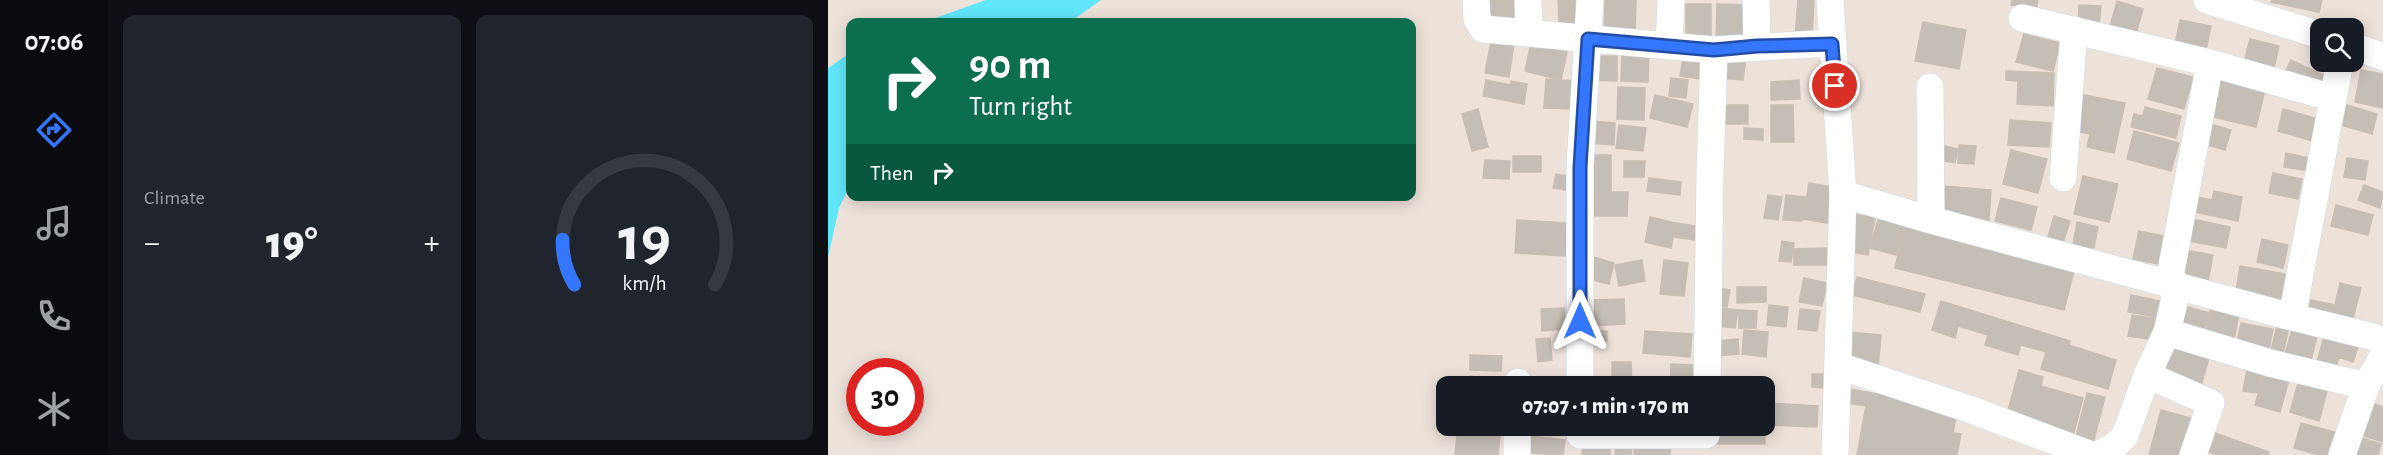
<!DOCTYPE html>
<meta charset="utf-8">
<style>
body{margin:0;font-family:"Alegreya Sans",sans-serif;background:#20242c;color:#f1f3f6;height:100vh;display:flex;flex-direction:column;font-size:22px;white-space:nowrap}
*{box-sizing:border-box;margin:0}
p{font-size:20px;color:#9ea1a6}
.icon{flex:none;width:33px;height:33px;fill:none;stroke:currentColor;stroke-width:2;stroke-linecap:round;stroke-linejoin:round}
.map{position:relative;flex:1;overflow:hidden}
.panel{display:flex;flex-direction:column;gap:15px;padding:15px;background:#0d0f14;width:720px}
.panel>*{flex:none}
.guide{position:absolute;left:18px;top:18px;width:570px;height:183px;border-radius:12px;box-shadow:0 3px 15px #0003;background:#0b6e4f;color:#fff;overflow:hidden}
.tools{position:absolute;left:1482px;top:18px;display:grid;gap:12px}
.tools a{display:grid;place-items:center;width:54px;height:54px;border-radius:12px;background:#171b24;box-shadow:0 3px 15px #0003;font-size:30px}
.speed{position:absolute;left:18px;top:358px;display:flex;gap:12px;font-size:30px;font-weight:700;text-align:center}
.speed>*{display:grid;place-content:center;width:78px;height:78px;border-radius:50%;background:#171b24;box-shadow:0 3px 15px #0003;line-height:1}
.speed .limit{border:9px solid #d22;background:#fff;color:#111}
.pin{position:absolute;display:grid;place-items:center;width:51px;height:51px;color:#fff;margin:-26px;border:3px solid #fff;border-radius:50%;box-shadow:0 2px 6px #0007}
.me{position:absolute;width:66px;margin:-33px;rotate:0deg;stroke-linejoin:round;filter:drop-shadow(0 0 4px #0008)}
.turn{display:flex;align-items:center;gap:21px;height:126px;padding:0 24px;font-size:27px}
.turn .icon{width:78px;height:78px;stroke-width:2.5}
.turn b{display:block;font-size:42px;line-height:51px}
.then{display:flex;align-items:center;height:57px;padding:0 24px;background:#0003;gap:12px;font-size:22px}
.big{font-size:45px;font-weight:800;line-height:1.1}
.panel .tile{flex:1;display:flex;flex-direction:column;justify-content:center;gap:9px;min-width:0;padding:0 21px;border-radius:12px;background:#20242c}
.panel .dial{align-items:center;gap:0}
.dial svg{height:156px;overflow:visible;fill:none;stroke:#363941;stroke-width:7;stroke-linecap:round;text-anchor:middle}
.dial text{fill:#f1f3f6;stroke:none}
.heat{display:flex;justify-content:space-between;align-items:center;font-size:33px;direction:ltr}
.panel .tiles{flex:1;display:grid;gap:15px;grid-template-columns:repeat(2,1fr)}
.trip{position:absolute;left:608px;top:376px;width:339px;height:60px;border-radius:12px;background:#171b24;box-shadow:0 3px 15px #0003;font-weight:800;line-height:60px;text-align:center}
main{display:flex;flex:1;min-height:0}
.tabs{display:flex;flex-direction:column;width:108px;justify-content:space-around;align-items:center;background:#090b0e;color:#9ea1a6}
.tabs .icon{width:42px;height:42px}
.tabs .selected{color:#3576ff}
.tabs b{font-size:27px;color:#f1f3f6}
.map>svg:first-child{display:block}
</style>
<main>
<nav class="tabs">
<b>07:06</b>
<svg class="icon selected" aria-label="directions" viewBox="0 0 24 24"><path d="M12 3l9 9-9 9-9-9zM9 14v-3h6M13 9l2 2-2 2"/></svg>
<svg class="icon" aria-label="music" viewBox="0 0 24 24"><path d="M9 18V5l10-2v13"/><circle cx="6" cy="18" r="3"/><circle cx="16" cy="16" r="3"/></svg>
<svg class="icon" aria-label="phone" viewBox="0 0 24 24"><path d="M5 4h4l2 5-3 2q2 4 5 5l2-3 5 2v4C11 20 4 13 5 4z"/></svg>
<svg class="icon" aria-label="climate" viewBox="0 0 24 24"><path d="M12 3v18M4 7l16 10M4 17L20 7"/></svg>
</nav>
<section class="panel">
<div class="tiles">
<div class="tile"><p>Climate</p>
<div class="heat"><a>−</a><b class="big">19°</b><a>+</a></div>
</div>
<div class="tile dial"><svg viewBox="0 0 100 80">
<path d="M14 69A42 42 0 1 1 86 69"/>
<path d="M14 69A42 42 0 0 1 8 46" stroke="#3576ff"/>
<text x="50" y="56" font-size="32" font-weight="700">19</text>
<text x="50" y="72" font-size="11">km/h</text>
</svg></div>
</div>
</section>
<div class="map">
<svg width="1555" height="455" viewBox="0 0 1555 455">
<rect width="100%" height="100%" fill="#ede2da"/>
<path fill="#62e6fa" d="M158 0H273L242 22H96Z
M22 53V185L11 208 0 257V68Z"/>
<path fill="#c4beb6" stroke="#c9beb3" stroke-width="1.5" d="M657 0H695L692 25 654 21Z
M730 0H756V24L731 25Z
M777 0H808L807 36 776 35Z
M970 0H986L984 38 967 37Z
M1184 0H1210L1208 11 1183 5Z
M1444 0H1494L1491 12 1443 2Z
M1289 1 1315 9 1306 41 1280 34Z
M858 4H883V37H858Z
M889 4 919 5 918 42 888 41Z
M1251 5 1273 6 1271 28 1250 27Z
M1352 20 1383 26 1377 55 1346 49Z
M1095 22 1138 30 1131 69 1087 61Z
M1196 34 1232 43 1225 71 1188 62Z
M1422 39 1451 46 1444 77 1414 70Z
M663 41 686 44 681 77 657 73Z
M703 43 739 52 733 80 697 71Z
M794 51H821L820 82 793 81Z
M761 56H789V81L760 80Z
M891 56 918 58 915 80 889 78Z
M855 58 882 62 879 80 852 76Z
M1463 60 1499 77 1491 93 1455 76Z
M1329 68 1365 77 1356 109 1320 99Z
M1533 70 1555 74V108L1527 102Z
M1178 71 1226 73 1225 106 1189 104 1190 81 1178 80Z
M843 78 860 80 858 98 841 96Z
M1390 78 1437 90 1428 127 1381 116Z
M718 79 748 81 746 109 716 108Z
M658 80 682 85 683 81 699 84 696 104 655 96Z
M971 80 972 99 943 100V82Z
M790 87 817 88 816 120 789 119Z
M1252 94 1297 103 1286 153 1259 147 1262 134 1244 130Z
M827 95 865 104 859 127 822 118Z
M896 105H920V124H896Z
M943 105H965L966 142H943Z
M1519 105 1549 114 1544 134 1513 125Z
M1317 107 1353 116 1348 138 1303 127 1306 114 1315 116Z
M650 109 660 147 644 151 634 114Z
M1455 109 1494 120 1488 142 1450 131Z
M1182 120 1223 123 1221 147 1180 145Z
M763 121 787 123 786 145 761 143Z
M1376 122 1403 130 1397 150 1370 142Z
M791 125 818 128 815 151 788 148Z
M916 128 935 129V140L916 139Z
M1306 131 1351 143 1343 171 1299 159Z
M1112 145 1130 149 1127 163 1109 160Z
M1131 145 1148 146 1146 164 1130 163Z
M1183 150 1219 159 1210 193 1175 184Z
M1458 153 1482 158 1480 171 1456 167Z
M758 155H783V192H800L799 216H758Z
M685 156H713V172H685Z
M1519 158 1540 161 1537 180 1516 177Z
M657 160 682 161 681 179 655 178Z
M796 161H817L816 177H796Z
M1445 173 1474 179 1470 199 1441 193Z
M728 174 745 177 743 191 725 188Z
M1255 176 1290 184 1281 222 1246 214Z
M821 178 853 182 852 195 819 191Z
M981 183 1010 188 1003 224 975 219Z
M1536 185 1555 192 1552 208 1530 200Z
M1115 186 1163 190 1161 220 1113 217Z
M1386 191 1414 197 1410 221 1366 212 1369 197 1384 200Z
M940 195 954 197 950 220 936 218Z
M958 195 977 197 974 221 955 220Z
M1173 198 1209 207 1203 230 1167 221Z
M1508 205 1545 215 1540 235 1503 226Z
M1026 214 1047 218 1040 255 1019 251Z
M1226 216 1242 221 1232 253 1217 248Z
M822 217 848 223 843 248 817 242Z
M1050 219 1076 226 1068 255 1042 248Z
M1364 219 1402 227 1398 248 1360 241Z
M689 220 739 223 737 256 687 253Z
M1249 222 1270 227 1266 248 1245 245Z
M849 223 867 226 866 240 847 237Z
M1077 224 1247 267 1236 310 1067 268Z
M1311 231 1345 238 1340 266 1305 259Z
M1434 239 1460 245 1455 268 1429 262Z
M954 241 966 243 963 262 951 261Z
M998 248 999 265H966V249Z
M1358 250 1385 255 1379 286 1352 280Z
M766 257 786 263 781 284 760 279Z
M814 260 817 281 791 286 787 265Z
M836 260 860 263 856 296 832 294Z
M1412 266 1458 274 1453 308 1408 291Z
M1029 277 1097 294 1092 312 1024 295Z
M976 278 999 283 994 306 971 302Z
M1512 283 1533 288 1523 326 1479 315 1483 300 1507 305Z
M885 287 902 290 899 307 882 304Z
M909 287H938V302L909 303Z
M1303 295 1337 302 1334 318 1300 312Z
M796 299 797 324 761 326 760 300Z
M1113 301 1242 341 1241 345 1288 360 1280 389 1213 369 1218 352 1193 345 1190 355 1157 345 1160 335 1130 326 1127 338 1104 330Z
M941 305 960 307 958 327 939 325Z
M1357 306 1381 313 1374 338 1350 332Z
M885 307 910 310 907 328 883 325Z
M736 308 738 329 714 331 713 309Z
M972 309 992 311 989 331 970 329Z
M911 310 929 311 928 328H911Z
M1382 310 1411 315 1405 344 1377 338Z
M1304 315 1331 319 1328 340 1300 336Z
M1413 323 1445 329 1440 354 1408 347Z
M1449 325 1461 327 1454 358 1442 355Z
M1465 326 1490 333 1481 368 1455 361Z
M916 330 940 332 938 357 914 354Z
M779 331V341H758L757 332Z
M817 331 864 334 862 357 815 353Z
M1022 332 1053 335 1050 368 1018 364Z
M1496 337 1530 347 1525 362 1511 357 1506 374 1487 369Z
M722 338 724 360 710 362 708 339Z
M910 339 911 354 887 356 886 341Z
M1345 340 1383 351 1374 383 1336 372Z
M642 355 674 356 673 371 642 370Z
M784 362H803L804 387H784Z
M843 364 865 365 864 387H842Z
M1420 364 1435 367 1430 393 1415 391Z
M1437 369 1462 376 1452 412 1427 405Z
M1191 370 1215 377 1213 386 1255 398 1245 436 1178 418Z
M984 374H999L998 388 984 387Z
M642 376 668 380 667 387H640Z
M1472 376 1501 384 1491 421 1462 412Z
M1021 389 1130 408 1125 433 1133 434 1129 455H1029L1038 406 1018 403Z
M1259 393 1277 397 1266 440 1248 436Z
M936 403 937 444H883V426H936Z
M941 403 990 406 989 427 940 425Z
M1547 404 1555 407V442L1536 436Z
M1333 410 1370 420 1361 455H1321Z
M1473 423 1510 433 1504 455H1491L1466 448Z
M630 426H673L670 455 627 454Z
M1381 431 1441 452 1440 455H1390L1375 450Z
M704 436 737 440 735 455 702 453Z
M1531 437 1553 444 1550 455H1526Z
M788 438 804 439 803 455H787Z
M754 439H782V455H754Z
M806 439 843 440 842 455H806Z"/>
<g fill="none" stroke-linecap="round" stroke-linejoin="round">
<g stroke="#cfd6e4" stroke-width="28">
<path id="minor" d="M648 0 649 19 655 29 886 50 1004 43
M700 0 701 33
M928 0 929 46
M1002 0 1015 194 1007 455
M1379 0 1492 35
M1194 18 1382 63 1505 98
M841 46 843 0
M1526 46 1555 57
M1102 87 1103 220
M1235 178 1246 30
M1015 194 1103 220 1464 317 1512 62
M1341 282 1382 63
M1464 317 1546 337 1555 342
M1339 332 1442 363 1538 386
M1011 366 1141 409 1263 455
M1319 375 1383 403 1365 455
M690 387V382
M752 387V167L762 0
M879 387 882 174 886 50
M752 435H878
M689 455V426
M1270 455 1285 447 1297 436 1319 375 1339 332 1350 285
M1514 455 1538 386 1555 356"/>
</g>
<use href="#minor" stroke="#fff" stroke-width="27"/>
</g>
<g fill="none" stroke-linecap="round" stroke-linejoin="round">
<g stroke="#224da6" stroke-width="15">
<path id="route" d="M752 321V167L760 39 886 50 929 46 1004 44 1007 86"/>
</g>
<use href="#route" stroke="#3576ff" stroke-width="10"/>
</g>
</svg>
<div class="tools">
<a><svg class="icon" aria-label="search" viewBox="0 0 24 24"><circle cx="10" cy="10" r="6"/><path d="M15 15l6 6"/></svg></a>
</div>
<div class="speed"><div class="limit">30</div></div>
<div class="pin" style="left:1007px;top:86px;background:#d93025"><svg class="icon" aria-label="arrive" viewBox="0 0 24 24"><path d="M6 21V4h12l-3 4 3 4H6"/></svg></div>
<svg class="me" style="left:752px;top:321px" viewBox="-20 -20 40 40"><path d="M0-17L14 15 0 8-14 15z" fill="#3576ff" stroke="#fff" stroke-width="4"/></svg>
<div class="trip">07:07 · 1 min · 170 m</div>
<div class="guide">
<div class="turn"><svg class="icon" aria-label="right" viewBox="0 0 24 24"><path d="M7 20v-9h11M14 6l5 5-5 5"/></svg><div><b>90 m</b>Turn right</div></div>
<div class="then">Then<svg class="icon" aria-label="right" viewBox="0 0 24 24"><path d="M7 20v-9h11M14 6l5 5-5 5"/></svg></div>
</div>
</div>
</main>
